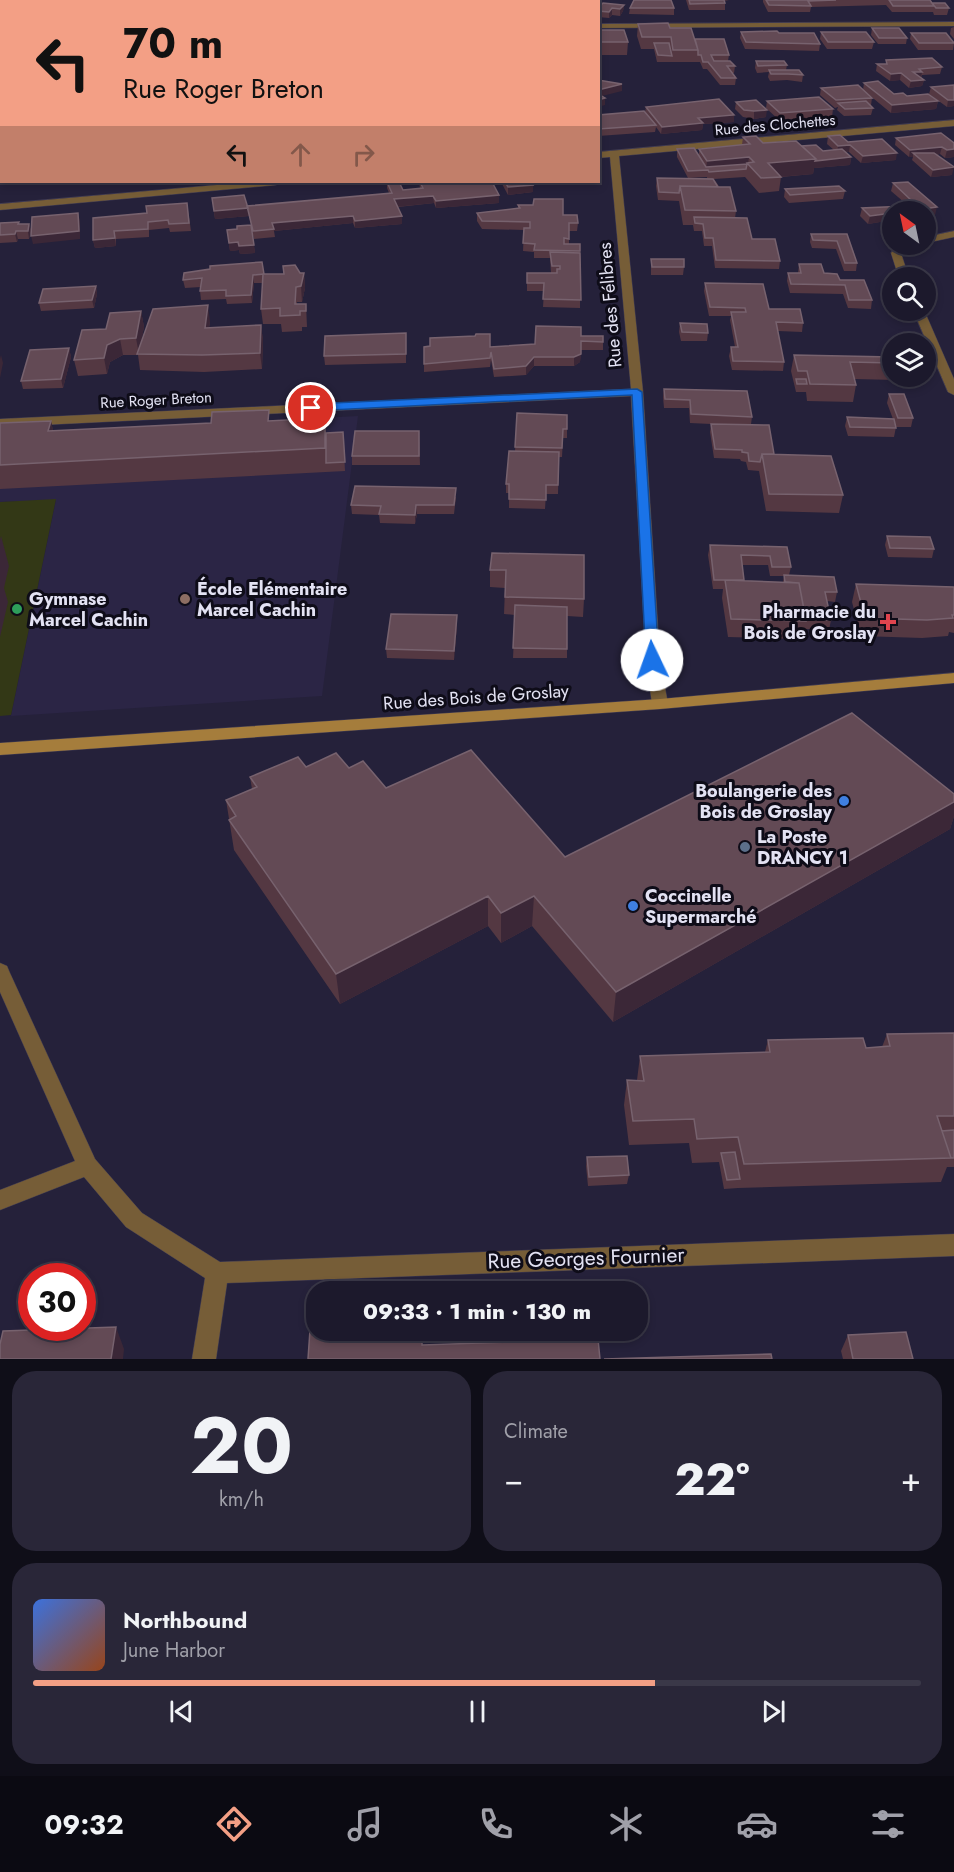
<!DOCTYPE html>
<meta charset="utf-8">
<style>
body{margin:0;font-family:Jost,sans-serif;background:#292638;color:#f1f3f6;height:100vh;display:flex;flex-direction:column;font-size:22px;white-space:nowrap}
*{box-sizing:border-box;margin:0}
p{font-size:20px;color:#a0a0a9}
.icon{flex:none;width:33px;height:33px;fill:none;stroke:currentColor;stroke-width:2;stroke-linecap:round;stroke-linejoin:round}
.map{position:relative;height:1359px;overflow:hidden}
.drawer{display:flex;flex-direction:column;gap:12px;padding:12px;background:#0f0e18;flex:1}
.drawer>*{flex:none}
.guide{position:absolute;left:0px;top:0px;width:600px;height:183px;box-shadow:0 3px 9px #0003,0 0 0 2px #3a3848;background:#f39f85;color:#111;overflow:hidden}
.needle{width:39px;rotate:327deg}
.controls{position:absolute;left:882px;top:201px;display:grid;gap:12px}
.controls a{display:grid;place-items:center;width:54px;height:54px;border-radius:50%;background:#1c192c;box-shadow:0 3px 9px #0003,0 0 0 2px #3a3848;font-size:30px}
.speed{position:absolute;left:18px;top:1263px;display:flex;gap:12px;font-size:30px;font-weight:700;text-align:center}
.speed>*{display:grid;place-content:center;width:78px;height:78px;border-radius:50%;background:#1c192c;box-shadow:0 3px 9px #0003,0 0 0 2px #3a3848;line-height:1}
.speed .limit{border:9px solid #d22;background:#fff;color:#111}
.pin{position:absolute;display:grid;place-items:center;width:51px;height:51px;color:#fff;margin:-26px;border:3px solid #fff;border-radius:50%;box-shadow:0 2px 6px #0007}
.me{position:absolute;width:66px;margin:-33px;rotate:357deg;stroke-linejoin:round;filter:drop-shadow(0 0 4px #0008)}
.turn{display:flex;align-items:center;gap:21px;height:126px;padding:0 24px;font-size:27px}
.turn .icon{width:78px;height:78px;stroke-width:2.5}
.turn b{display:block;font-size:42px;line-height:51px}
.lanes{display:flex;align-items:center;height:57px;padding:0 24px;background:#0003;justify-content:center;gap:30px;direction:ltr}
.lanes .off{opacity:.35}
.big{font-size:45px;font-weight:800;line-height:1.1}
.drawer .tile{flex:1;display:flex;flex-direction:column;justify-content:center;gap:9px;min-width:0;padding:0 21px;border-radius:24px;background:#292638}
.drawer .dial{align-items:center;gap:0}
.dial b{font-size:78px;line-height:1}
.song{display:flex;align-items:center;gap:18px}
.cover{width:72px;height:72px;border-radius:9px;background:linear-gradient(135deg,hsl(220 70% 55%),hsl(20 70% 35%))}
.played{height:6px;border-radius:3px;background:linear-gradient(90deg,#f39f85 70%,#3a3848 70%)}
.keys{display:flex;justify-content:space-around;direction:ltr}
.heat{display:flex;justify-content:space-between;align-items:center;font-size:33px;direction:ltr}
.drawer .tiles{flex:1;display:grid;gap:12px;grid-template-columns:1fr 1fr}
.tile:last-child{grid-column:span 2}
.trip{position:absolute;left:306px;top:1281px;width:342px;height:60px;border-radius:24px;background:#1c192c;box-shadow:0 3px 9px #0003,0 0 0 2px #3a3848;font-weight:800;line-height:60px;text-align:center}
.tab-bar{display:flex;height:96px;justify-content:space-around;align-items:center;background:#0b0a12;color:#a0a0a9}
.tab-bar .icon{width:42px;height:42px}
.tab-bar .active{color:#f39f85}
.tab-bar b{font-size:27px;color:#f1f3f6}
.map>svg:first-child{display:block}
</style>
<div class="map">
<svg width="954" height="1359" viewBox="0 0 954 1359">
<rect width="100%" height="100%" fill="#25213a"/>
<path fill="#2b2545" d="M358 416 322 696 11 716 56 500 0 502V435Z"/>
<path fill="#333816" d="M56 499 11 715 0 716V502Z"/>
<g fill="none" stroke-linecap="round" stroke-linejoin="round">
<g stroke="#403c54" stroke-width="1">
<path id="lane" d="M954 231V237L926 243V237Z
M898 244H910L901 253 909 278H899L891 253Z
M913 310H924L954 379V395L948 392Z"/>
</g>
<g stroke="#403c54" stroke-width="1">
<path id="street" d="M396 0 410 2H397Z
M586 0H593L585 2Z
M954 22V26L598 28V24Z
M0 47H2V52H0Z
M954 120V126L619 156 643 392 660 660 668 704 665 708H655L652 704 646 660 631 396 0 427V419L631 389 610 157 598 158V152Z
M251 182H281L276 185 0 210V204Z
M0 963 7 966 9 971 95 1159 142 1213 220 1262 954 1234V1256L227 1283 216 1359H192L205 1278 126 1227 84 1177 0 1210V1190L75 1161 0 992Z"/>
</g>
<g stroke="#403c54" stroke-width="1">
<path id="secondary" d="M954 673V683L660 709 0 755V743L660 699Z"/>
</g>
<use href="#lane" fill="#765d37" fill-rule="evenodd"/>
<use href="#street" fill="#765d37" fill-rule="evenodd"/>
<use href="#secondary" fill="#a57d3c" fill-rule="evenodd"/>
</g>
<path fill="#543842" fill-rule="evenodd" d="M21 0H83L79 2H17Z
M84 0H116L124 2H85Z
M260 0H353L361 2H260Z
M470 0H551L548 2 470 1Z
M551 0H566L564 2H556L551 1Z
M686 0H729L724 1 725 3V10H689Z
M763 0H889L932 4 949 8 947 15H934L933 12H892L886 5 811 7 810 12H768L763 2Z
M624 5 623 11 620 16 612 15 609 18 598 17V8Z
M630 8H674V15L629 14Z
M638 24 670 28 729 55 728 61 735 66 734 73H732L736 78 735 85H720L707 69H703L700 62H657L654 49H641L637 36Z
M954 27V39L950 34 951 28Z
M872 28 907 38 906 44H878L871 35Z
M598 30 628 42 627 55H598Z
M741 32 779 33 820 44 819 51 745 49 740 38Z
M821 32 874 42 872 49H827L820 39Z
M911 33 954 43 953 50H918L910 39Z
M886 60 942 67 940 74 922 75 921 78 924 80 922 86 909 88 900 80 890 81 876 71 877 64H886Z
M756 61 787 65 786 70 803 75 802 82 787 80 770 81 768 77 769 72 757 73 755 68Z
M864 83 894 94 907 96 938 101 936 109 891 113 868 94 872 98 871 105H870L873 108 871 115 844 116 837 110 838 107 835 108 820 95 821 88 863 90Z
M954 85V106L947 107 929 94 931 87Z
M767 101 833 109 832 117 779 120 766 108Z
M736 102 766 117 754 119 743 117 735 109Z
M646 107 734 122 703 124 702 130 661 134 656 127 655 132 598 136V115L645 112Z
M828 136 848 142 896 160 861 163 849 152H845L851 157 850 165 814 168 813 174 781 177 779 191 759 193 745 177 714 179 736 211 735 218 752 239 780 261 779 269 715 268 712 246H704L702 231H694L693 225H683L679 201 658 200 656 186 657 178H707V177L688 178 677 157V149L699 155V149L742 145 743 137 763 143 802 146 823 151 834 150 827 144Z
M896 138 954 143V157L945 158 940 154 936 155 952 175 931 177 912 160 913 157H909L895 145Z
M387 182 403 190 420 188 419 182H492L499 203 436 208 434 203 398 207 402 216V224L355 228 353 223 274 231 275 237 254 239 251 227 255 253 240 254 239 250 230 251 227 230 237 229 251 225 249 216 215 219 212 198 247 207 389 193 387 188Z
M501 182H531L533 185V192L508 195Z
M893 183 935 215 892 213V220L868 224 860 216 862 208 904 206 905 203 891 191Z
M785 189 845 191 843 199 789 203 784 197Z
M187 203 191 231 170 232 169 228 149 230V237L116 239V246L95 248 93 240 147 213Z
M518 205 563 215 578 223 577 231H569V244H580V308L543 307 544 291H527V273H551L550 258H534V252L523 251 524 230 482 229 477 221V213L518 209Z
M19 222V224H29L31 231 29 239H18L17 242 0 243V223Z
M811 234H835L857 263 856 271H844L836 249 812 248 810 242Z
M651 259 684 267 683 275H651Z
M799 264 840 280 872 300 871 309 848 308 843 294 790 293 787 281 788 273H798Z
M304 273 305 288 302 302H297V304H306L307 327H302V331L282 332 281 324H263L261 309 263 283H254L252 303 227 304 226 299 201 300 200 291 201 287 185 288 183 280 264 274H284Z
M705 283 803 323 802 332 778 331 784 362 783 371 732 370 729 356 731 347H735L730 320 731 316H709L704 291Z
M96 286 97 294 94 308 41 311 39 303Z
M141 311 144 327 140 345 210 321 209 328 261 325 263 341 262 369 204 372 140 370 138 355H123L110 362 107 374 78 376 74 360 106 329Z
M680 323 708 333 707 341H681L679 332Z
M406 333V363L325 365 324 356Z
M581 336H603V350H581L580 362 574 366H534L526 375 494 377 491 360 490 367 424 372V347H490L535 344Z
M69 348 71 357 63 388 23 389 21 381Z
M794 355 892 357V376H897L896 380 854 379 856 385 853 402 807 401 806 392H796L791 371Z
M664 389 752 417 751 424 774 454 843 495 839 513 766 511 759 471 748 470 746 462 741 461 740 459 714 458 710 432 711 424 690 423 689 408H664L663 397Z
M889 394 913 418 911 427H896L894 437 848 436 845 426 847 417 893 419 887 403Z
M517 413 567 415V438H563L562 457H559L558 494H546L545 509 509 508V493H506V484L515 451Z
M325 418 326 433 343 432 345 471 0 489V423L51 421 53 431Z
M419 431 420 465H352V456Z
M456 497 454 514H417L415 524 380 523 379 515 352 514 351 505Z
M887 536 934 549 932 558 888 557 885 545Z
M710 545 787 547 791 567 789 575 837 592 835 602 827 601 831 620 829 630 805 629 803 639 728 637 722 598 723 589H713L708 555ZM742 565H768L770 576H784L783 582 744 581Z
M492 553 584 599 583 617 567 616V658H513L515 615 504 614 505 588 490 587V570Z
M856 584 954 587V633L949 632 948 636 922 638 861 636 852 602Z
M457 625 454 660 387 658 386 649Z
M306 767 349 768 386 788 565 857 954 794V816L950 829 613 1022 532 926 501 943 488 926 340 1004 234 850 226 800 252 789 250 777Z
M954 1033V1167H947L941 1182 738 1188 724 1189 719 1162 692 1163 689 1143 629 1145 624 1105 627 1080H637L640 1056 765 1052 768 1040 866 1048 882 1047 887 1034Z
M587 1157 629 1175 627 1184 588 1186 586 1166Z
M848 1335 913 1359H843L841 1351Z"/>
<path fill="#3b2737" d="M33 0H40L41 2H29Z
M67 0H83L79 2 63 1Z
M526 0H551L548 2H526Z
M624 5 623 11 620 16V9Z
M612 8V15L609 18V12Z
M913 72H922L921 79Z
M901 73 900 80 890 81 891 74Z
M924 80 922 86 909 88 911 81Z
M622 84V91L598 97V90Z
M605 98V105L598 107V100Z
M948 100H954V106L947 107Z
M938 101 936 109 891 113 892 105Z
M767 110 766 117 754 119V111Z
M734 115V122L703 124 702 130 661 134 662 127 698 118Z
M850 145 849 152 837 153 838 146Z
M942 147 940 154 918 157 913 153V157H909L910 150Z
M954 149V157L945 158 947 150Z
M897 153 896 160 861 163 863 156Z
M749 157 748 164 747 163 746 169 706 170 707 161Z
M851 157 850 165 814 168 813 174 766 178 768 163Z
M954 167 952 175 931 177 933 170Z
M533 185V192L508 195V187Z
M499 195V203L436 208V201Z
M433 196 434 203 395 207 394 199Z
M937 207 935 215 926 216V212H902Z
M248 208 249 216 215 219 214 211Z
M78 213 80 221V239L33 244 31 236Z
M892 213V220L868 224 870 216Z
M353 216V223L274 231 272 223Z
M402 216V224L355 228V221Z
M29 224 31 231 29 239 28 231Z
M16 231 18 239 17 242 15 234Z
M114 231 116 246 95 248 93 240Z
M238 242 254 245 255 253 240 254 239 250 230 251 229 243Z
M304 273 305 288 302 302 301 286Z
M253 275 254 283 252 303 251 295Z
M96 286 97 294 94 308 92 300Z
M208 305 210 321 207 344 205 328Z
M141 311 144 327 139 355 136 338Z
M261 325 263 341 262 369 260 353Z
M120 339 123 355 110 362 107 374 104 358 107 345Z
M69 348 71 357 63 388 61 379Z
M581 354 580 362 574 366V357Z
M1 355 3 363 0 378V359Z
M534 357V366L526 375V366Z
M51 421 56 444 48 431Z
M416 505 417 514 415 524V515Z
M1 536 9 566 4 588 8 602 0 637V541Z
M457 615V625L454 660V651Z
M954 802V816L950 829 613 1022 616 992Z
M488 896V926L340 1004 336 974Z
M534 896 532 926 501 943V913Z
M116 1327 124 1349 123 1359H111Z"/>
<path fill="#634a55" stroke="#77626e" stroke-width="1.5" d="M21 0H33L29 2H17Z
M94 0H116L124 2H103Z
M289 0H353L361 2H300Z
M634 0H671L674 8H630Z
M689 0H724L725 3 690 4Z
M766 0H836L808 1 811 6 769 5Z
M889 0H930L934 6H893Z
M603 3 624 5 620 9 612 8 609 12 598 11V8Z
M932 3H945L949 8H936Z
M0 8H2V16L0 17Z
M668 23 670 28H691L698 50H673L671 37H642L638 24Z
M872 28H899L907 38H879Z
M598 30H624L628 42H598Z
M777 31 779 33H814L820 44 746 42 741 32Z
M821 32H866L874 42H828Z
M911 33H946L954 43H919Z
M695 39H724L729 55H711L714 61H730L735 66H727L736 78H721L708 62H703L701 55H698V50Z
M654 43H669L672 56 658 55Z
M932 58 942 67 919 69 922 72H913L924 80 911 81 901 73 891 74 877 64H887L886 60Z
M756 61H784L787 65 758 66Z
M2 63V86L0 87V64Z
M769 70H799L803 75 788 74H771Z
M598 80 622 84 598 90Z
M878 81 894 94 903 93 907 96 928 94 938 101 892 105 864 83Z
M858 85 872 98 836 100 821 88Z
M954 85V100H948L931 87Z
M598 94 605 98 598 100Z
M819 97 833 109 780 113 767 101Z
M719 99 734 115 698 118 703 123 662 127 646 107Z
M756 100 767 110 754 111 744 110 736 102Z
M866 101 873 108 845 109 838 103Z
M644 111 656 125 598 129V115Z
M941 133 954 143V149L947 150 942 147 910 150 896 138Z
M840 135 848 142 882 139 897 153 863 156 850 145 838 146 828 136Z
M756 136 763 143 796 141 816 159 768 163 781 177 761 178 747 163 754 162 749 157 707 161 699 149 750 144 743 137Z
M816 145 823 151 842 149 851 157 815 161 816 159 802 146Z
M694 148 706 167 747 164 746 169 709 172 708 170 688 171 677 149Z
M913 153H934L954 167 933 170Z
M657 178 713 179 718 187 680 186 679 193 659 192Z
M387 182H399L403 190 423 188 420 182H492L499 195 436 201 433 196 394 199 402 216 355 221 353 216 272 223 274 229 253 231 247 206 392 193Z
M505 182H531L533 185 508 187Z
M908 182 937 207 902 212H892V213L870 216 862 208 908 206 905 202H913L893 183Z
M680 186 730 187 736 211 685 210Z
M839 186 845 191 790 195 785 189Z
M244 195 248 208 214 211 212 198Z
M534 199H563V215H577L578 223H569V239L564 238V244H580V251L534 250 535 244 523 243 524 228H530V222L482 221 477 213 520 208 518 205H533Z
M187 203 189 223 169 224 168 220 148 222V229L114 231 115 238 93 240V218L147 213 146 206Z
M78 213 79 231 31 236 32 217Z
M694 217 747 218 752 239H775L780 261 716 260 713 238H705L703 224 695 223Z
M19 222 18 224H29L28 231H16L15 234 0 235V223Z
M251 225 254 245 239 246 238 242 229 243 227 230 237 229V226Z
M811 234H847L857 263H845L837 241 813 240Z
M550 252 580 253 581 300 543 299 544 283H527V273H557V269H560V266H552Z
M651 259H684V267H652Z
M262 262 264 274 253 275 251 295 226 296V290L200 291 202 278 183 280 184 273 210 269V266Z
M799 264H821L824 273 837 274 840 280H864L872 300H849L845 285 791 284 788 273H801Z
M295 265 300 273H304L301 286 296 287 295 304H306V311H300V315L280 316V308L261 309 263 274H284L283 266Z
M705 283 763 284 769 309H800L803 323 776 322 784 362 733 361 731 347H738L731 312H746L745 308 710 307Z
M96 286 92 300 39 303 43 289Z
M208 305 205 328 261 325 260 353 202 355 137 354 153 309Z
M141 311 136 338 120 339 107 345 104 358 74 360 82 330 106 329 110 313Z
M680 323 707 324 708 333 682 332Z
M536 326 581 327V336H603V342L581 341V354L574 357H534L526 366 494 369 491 352 490 358 424 364V347L430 346V338L475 336 476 334H490V347L535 344Z
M406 333V354L324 356 325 336Z
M69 348 61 379 21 381 30 350Z
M794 355 892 357V363L850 362 856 385 810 384 807 371H798Z
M796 379H806L807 384H797Z
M664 389 747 391 752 417 691 414 690 400 665 399Z
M889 394H904L913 418H898Z
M269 410 268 421 325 418V448L0 465V423L51 421 48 431 211 423 212 412Z
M517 413 567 415V429H563L562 448 515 447Z
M847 417 894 419 896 428 850 427Z
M711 424 769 425 774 454H762L760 462 749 461 748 453 742 452V450L715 449Z
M355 431H419V456H352Z
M343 432 345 462 326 463V433Z
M509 451 559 452 558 485H546V500L509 499V484H506Z
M762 454 831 456 843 495 769 494Z
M355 486 456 488 454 505H416L415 515 379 514 381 506 351 505Z
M887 536 930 537 934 549 890 548Z
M710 545 787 547 791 567H772L770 556 741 555 744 580H714Z
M492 553 584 555V599L505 597 506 570H490Z
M784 575 834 577 837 592H825L831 620H806L799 583 785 582Z
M725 580 799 583 806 621 731 619Z
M856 584 954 587V615H952L953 618 927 620 865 618Z
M515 605 567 607V649L513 648Z
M391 614 457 615 454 651 386 649Z
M852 713 954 794V802L616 992 534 896 501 913 488 896 336 974 229 820 236 816 226 800 257 787 250 777 298 757 306 767 336 753 349 768 363 761 386 788 471 750 565 857Z
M954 1033V1116H937L951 1158 744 1164 738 1137 697 1139 694 1119 633 1121 627 1080 644 1081 640 1056 770 1052 768 1040 863 1038 866 1048 890 1046 887 1034Z
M954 1130V1158H951L942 1131Z
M735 1152 740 1179 727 1180 721 1153Z
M627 1156 629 1175 589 1177 587 1157Z
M116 1327 111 1359H0V1344L3 1331Z
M310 1330H422V1345L598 1339 600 1359H308Z
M906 1332 913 1359H853L848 1335Z
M771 1354 772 1359H604Z"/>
<path fill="#1a73e8" stroke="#114b97" stroke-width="1.5" d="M637 389 642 392 659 660 652 665 646 660 632 395 311 411 305 408 311 404Z"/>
<circle fill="#8d6e63" stroke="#0e0c18" stroke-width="2" cx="185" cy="599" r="6"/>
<circle fill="#2e9e5b" stroke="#0e0c18" stroke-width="2" cx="17" cy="609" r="6"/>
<path fill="#e0444e" stroke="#0e0c18" stroke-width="2" d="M885 613h6v6h6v6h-6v6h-6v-6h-6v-6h6z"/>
<g fill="#3f7fe0" stroke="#0e0c18" stroke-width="2">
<circle cx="844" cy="801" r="6"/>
<circle cx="633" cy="906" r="6"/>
</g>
<circle fill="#5c6f8a" stroke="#0e0c18" stroke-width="2" cx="745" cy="847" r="6"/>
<g text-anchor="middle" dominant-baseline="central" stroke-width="6" stroke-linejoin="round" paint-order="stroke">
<g font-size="15" fill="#e3e2f3" stroke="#0e0c18">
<text transform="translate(775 125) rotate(-5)">Rue des Clochettes</text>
<text transform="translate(156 400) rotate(-3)">Rue Roger Breton</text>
</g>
<g font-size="18" fill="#e3e2f3" stroke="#0e0c18">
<text transform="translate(610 305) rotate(-95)">Rue des Félibres</text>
<text transform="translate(476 697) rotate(-4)">Rue des Bois de Groslay</text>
</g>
<g font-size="18" font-weight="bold" fill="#e3e2f3" stroke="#0e0c18" text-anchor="start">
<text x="197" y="589">École Elémentaire<tspan x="197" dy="21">Marcel Cachin</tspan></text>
<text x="29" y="599">Gymnase<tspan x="29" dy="21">Marcel Cachin</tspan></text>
<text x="876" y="612" text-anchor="end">Pharmacie du<tspan x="876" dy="21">Bois de Groslay</tspan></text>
<text x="832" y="791" text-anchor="end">Boulangerie des<tspan x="832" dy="21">Bois de Groslay</tspan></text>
<text x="757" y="837">La Poste<tspan x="757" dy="21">DRANCY 1</tspan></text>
<text x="645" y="896">Coccinelle<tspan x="645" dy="21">Supermarché</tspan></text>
</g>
<g font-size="21" fill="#e3e2f3" stroke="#0e0c18">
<text transform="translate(586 1258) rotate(-2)">Rue Georges Fournier</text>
</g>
</g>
</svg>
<div class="controls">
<a><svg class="needle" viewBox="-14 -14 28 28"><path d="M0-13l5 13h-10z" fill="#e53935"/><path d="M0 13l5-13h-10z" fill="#a0a0a9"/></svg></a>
<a><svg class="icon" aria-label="search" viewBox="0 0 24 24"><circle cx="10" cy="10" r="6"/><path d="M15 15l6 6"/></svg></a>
<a><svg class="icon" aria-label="layers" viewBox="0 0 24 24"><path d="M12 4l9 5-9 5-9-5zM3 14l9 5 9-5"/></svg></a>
</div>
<div class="speed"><div class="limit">30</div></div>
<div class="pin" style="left:311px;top:408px;background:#d93025"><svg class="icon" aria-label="arrive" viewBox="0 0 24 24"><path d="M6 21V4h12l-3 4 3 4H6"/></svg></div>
<svg class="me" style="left:652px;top:660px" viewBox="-20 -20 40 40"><circle r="19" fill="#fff"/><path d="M0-13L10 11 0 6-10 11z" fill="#1a73e8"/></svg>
<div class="trip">09:33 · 1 min · 130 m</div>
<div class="guide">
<div class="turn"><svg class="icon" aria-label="left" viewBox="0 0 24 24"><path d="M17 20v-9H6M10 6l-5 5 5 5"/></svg><div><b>70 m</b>Rue Roger Breton</div></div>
<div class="lanes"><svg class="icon" aria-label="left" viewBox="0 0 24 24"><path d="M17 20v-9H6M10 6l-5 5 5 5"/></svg><svg class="icon off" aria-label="ahead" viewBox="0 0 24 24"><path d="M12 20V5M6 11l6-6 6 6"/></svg><svg class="icon off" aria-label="right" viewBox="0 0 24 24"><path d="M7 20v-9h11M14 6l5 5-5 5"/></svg></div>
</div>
</div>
<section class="drawer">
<div class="tiles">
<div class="tile dial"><b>20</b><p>km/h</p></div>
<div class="tile"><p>Climate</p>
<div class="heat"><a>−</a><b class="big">22°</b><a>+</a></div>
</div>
<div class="tile">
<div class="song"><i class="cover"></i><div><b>Northbound</b><p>June Harbor</p></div></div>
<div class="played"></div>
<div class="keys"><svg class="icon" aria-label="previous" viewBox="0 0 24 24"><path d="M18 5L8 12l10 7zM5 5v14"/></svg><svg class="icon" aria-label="pause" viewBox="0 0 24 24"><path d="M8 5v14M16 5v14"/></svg><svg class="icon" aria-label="next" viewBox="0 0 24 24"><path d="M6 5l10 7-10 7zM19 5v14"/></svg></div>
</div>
</div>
</section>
<nav class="tab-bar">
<b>09:32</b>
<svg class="icon active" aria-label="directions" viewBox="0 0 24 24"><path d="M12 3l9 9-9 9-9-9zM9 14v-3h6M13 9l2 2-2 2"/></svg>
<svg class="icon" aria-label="music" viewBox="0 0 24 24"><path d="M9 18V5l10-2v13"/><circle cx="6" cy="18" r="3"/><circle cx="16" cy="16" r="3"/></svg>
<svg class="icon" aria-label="phone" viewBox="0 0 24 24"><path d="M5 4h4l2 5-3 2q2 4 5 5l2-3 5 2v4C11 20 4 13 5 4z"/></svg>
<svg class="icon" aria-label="climate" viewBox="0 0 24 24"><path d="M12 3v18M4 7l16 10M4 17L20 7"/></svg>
<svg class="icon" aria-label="car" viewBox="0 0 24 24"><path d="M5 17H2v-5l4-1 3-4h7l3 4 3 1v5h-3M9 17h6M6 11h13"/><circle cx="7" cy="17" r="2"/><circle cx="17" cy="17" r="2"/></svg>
<svg class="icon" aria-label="filters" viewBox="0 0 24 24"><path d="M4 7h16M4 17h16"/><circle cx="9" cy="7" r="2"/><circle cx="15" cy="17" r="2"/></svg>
</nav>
